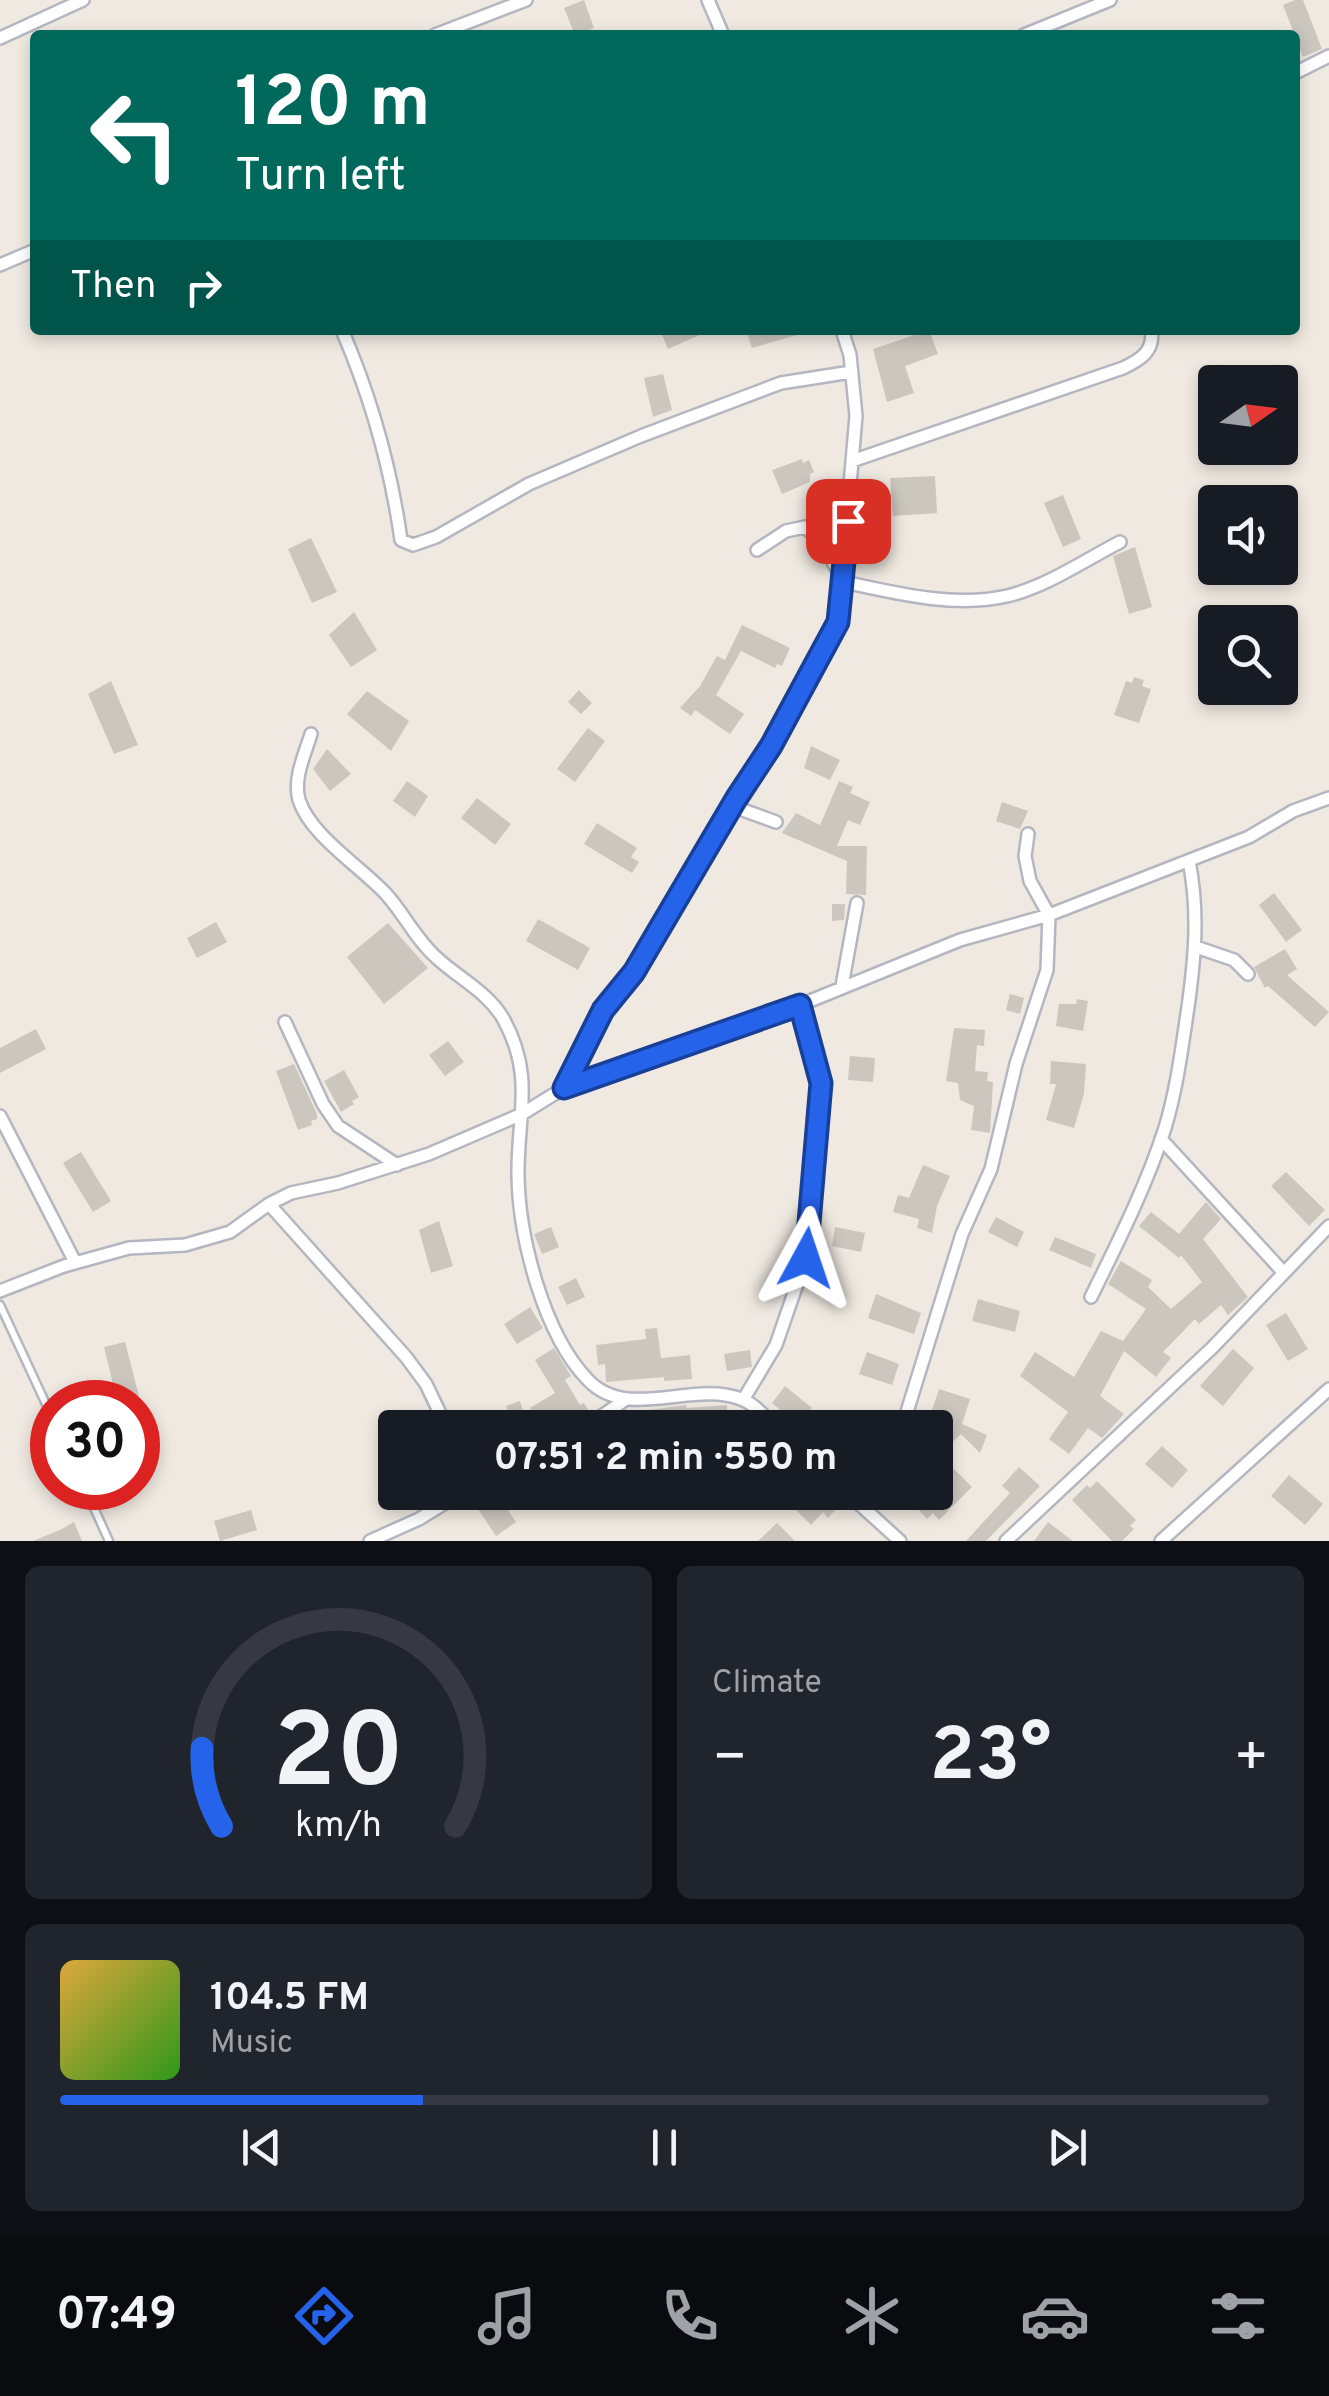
<!DOCTYPE html>
<meta charset="utf-8">
<style>
body{margin:0;font-family:Overpass,sans-serif;background:#20242c;color:#f1f3f6;height:100vh;display:flex;flex-direction:column;font-size:38px;white-space:nowrap}
*{box-sizing:border-box;margin:0}
p{font-size:32px;color:#9ea1a6}
.icon{flex:none;width:55px;height:55px;fill:none;stroke:currentColor;stroke-width:2;stroke-linecap:round;stroke-linejoin:round}
.map{position:relative;height:1541px;overflow:hidden}
.panel{display:flex;flex-direction:column;gap:25px;padding:25px;background:#0d0f14;flex:1}
.panel>*{flex:none}
.hud{position:absolute;left:30px;top:30px;width:1270px;height:305px;border-radius:10px;box-shadow:0 5px 15px #0003;background:#00695c;color:#fff;overflow:hidden}
.needle{width:65px;rotate:76deg}
.fabs{position:absolute;left:1198px;top:365px;display:grid;gap:20px}
.fabs a{display:grid;place-items:center;width:100px;height:100px;border-radius:10px;background:#171b24;box-shadow:0 5px 15px #0003;font-size:50px}
.speed{position:absolute;left:30px;top:1380px;display:flex;gap:20px;font-size:50px;font-weight:700;text-align:center}
.speed>*{display:grid;place-content:center;width:130px;height:130px;border-radius:50%;background:#171b24;box-shadow:0 5px 15px #0003;line-height:1}
.speed .limit{border:15px solid #d22;background:#fff;color:#111}
.pin{position:absolute;display:grid;place-items:center;width:85px;height:85px;color:#fff;margin:-42px;border-radius:20px;box-shadow:0 5px 15px #0006}
.me{position:absolute;width:110px;margin:-55px;rotate:5deg;stroke-linejoin:round;filter:drop-shadow(0 0 8px #0008)}
.turn{display:flex;align-items:center;gap:35px;height:210px;padding:0 40px;font-size:45px}
.turn .icon{width:130px;height:130px;stroke-width:2.5}
.turn b{display:block;font-size:70px;line-height:85px}
.then{display:flex;align-items:center;height:95px;padding:0 40px;background:#0003;gap:20px;font-size:38px}
.big{font-size:75px;font-weight:700;line-height:1.1}
.panel .widget{flex:1;display:flex;flex-direction:column;justify-content:center;gap:15px;min-width:0;padding:0 35px;border-radius:15px;background:#20242c}
.panel .dial{align-items:center;gap:0}
.dial svg{height:260px;overflow:visible;fill:none;stroke:#363941;stroke-width:7;stroke-linecap:round;text-anchor:middle}
.dial text{fill:#f1f3f6;stroke:none}
.song{display:flex;align-items:center;gap:30px}
.cover{width:120px;height:120px;border-radius:15px;background:linear-gradient(135deg,hsl(40 70% 55%),hsl(110 70% 35%))}
.played{height:10px;border-radius:5px;background:linear-gradient(90deg,#2563eb 30%,#363941 30%)}
.keys{display:flex;justify-content:space-around;direction:ltr}
.heat{display:flex;justify-content:space-between;align-items:center;font-size:55px;direction:ltr}
.panel .tiles{flex:1;display:grid;gap:25px;grid-template-columns:1fr 1fr}
.widget:last-child{grid-column:span 2}
.trip{position:absolute;left:378px;top:1410px;width:575px;height:100px;border-radius:10px;background:#171b24;box-shadow:0 5px 15px #0003;font-weight:700;line-height:100px;text-align:center}
.dock{display:flex;height:160px;justify-content:space-around;align-items:center;background:#090b0e;color:#9ea1a6}
.dock .icon{width:70px;height:70px}
.dock .selected{color:#2563eb}
.dock b{font-size:45px;color:#f1f3f6}
.map>svg:first-child{display:block}
</style>
<div class="map">
<svg width="1329" height="1541" viewBox="0 0 1329 1541">
<rect width="100%" height="100%" fill="#efe9e1"/>
<path fill="#cbc7bf" d="M584 0 594 28 575 35 564 8Z
M1295 0H1303L1322 49 1303 57 1283 5Z
M660 330H711L668 349Z
M746 330H804V333L752 348Z
M929 330 938 354 905 366 914 393 887 402 873 349Z
M663 374 672 410 653 417 644 378Z
M802 459 803 463 809 460 814 472 810 474V482L782 494 772 470Z
M935 476 937 513 893 516 890 478Z
M1063 495 1081 539 1063 547 1044 503Z
M311 538 337 592 312 603 288 549Z
M1135 547 1152 607 1129 614 1113 556Z
M354 612 377 650 351 667 329 635Z
M742 625 790 648 782 666 777 664 775 668 741 651 716 695 744 714 730 734 695 710 691 716 680 708 700 686 717 656 725 660Z
M1134 677 1144 680 1142 686 1151 689 1139 723 1114 715 1126 681 1132 683Z
M111 681 138 745 114 754 88 694Z
M579 690 592 703 581 714 568 702Z
M367 691 409 721 391 751 347 714Z
M588 728 605 741 575 782 557 769Z
M811 746 840 760 830 780 804 768Z
M327 749 351 774 330 791 313 769Z
M407 781 428 796 415 817 393 801Z
M839 781 853 787 850 793 870 802 860 825 848 820 837 846H867L866 895 846 894 847 861 782 833 796 813 820 825Z
M477 798 511 824 495 845 461 818Z
M1002 802 1028 811 1020 829 996 821Z
M597 823 637 848 631 857 639 862 632 873 584 844Z
M1274 893 1302 930 1286 942 1259 905Z
M832 904H845L844 920 832 921Z
M538 919 590 948 578 970 526 941Z
M216 922 227 942 197 958 187 938Z
M388 923 428 968 384 1004 347 957Z
M1285 949 1297 969 1287 975 1329 1012 1315 1027 1268 986 1265 988 1254 967Z
M1010 994 1024 998 1020 1014 1006 1010Z
M1077 999 1088 1001 1083 1031 1056 1026 1059 1004H1076Z
M954 1028 985 1030 984 1046 977 1045 975 1071 988 1072 987 1081 993 1082 990 1133 971 1130 974 1106 960 1100 958 1083 946 1081Z
M36 1029 46 1049 0 1073V1048Z
M448 1041 464 1062 445 1076 429 1055Z
M850 1056 875 1058 873 1082 848 1080Z
M1051 1061 1086 1064 1084 1094 1074 1128 1046 1120 1056 1084H1050Z
M294 1064 317 1114V1119L311 1121 312 1125 298 1130 276 1071Z
M344 1070 359 1097 352 1101 354 1104 341 1112 324 1081Z
M81 1152 111 1201 93 1212 63 1163Z
M923 1165 950 1176 937 1206 932 1233 917 1228 919 1219 893 1212 898 1195 909 1198Z
M1286 1172 1325 1210 1309 1226 1271 1186Z
M1206 1202 1221 1219 1203 1239 1248 1297 1228 1315 1221 1305 1199 1324 1195 1319 1163 1352 1171 1358 1156 1377 1124 1351 1100 1396 1124 1414 1102 1438 1088 1428 1069 1454 1049 1439 1068 1412 1020 1376 1035 1352 1074 1377 1101 1331 1123 1341 1146 1309 1108 1284 1121 1261 1152 1280 1148 1287 1171 1309 1202 1282 1181 1255 1179 1258 1139 1226 1151 1212 1179 1234Z
M996 1217 1024 1232 1017 1247 988 1232Z
M439 1221 453 1266 431 1273 419 1230Z
M551 1227 559 1247 542 1254 534 1234Z
M835 1227 865 1233 861 1252 832 1246Z
M1055 1237 1096 1254 1091 1268 1049 1250Z
M576 1278 585 1297 567 1305 558 1287Z
M876 1294 921 1313 914 1334 868 1318Z
M978 1299 1020 1311 1015 1332 972 1321Z
M530 1307 543 1328 517 1344 504 1324Z
M1286 1313 1308 1349 1288 1361 1266 1325Z
M657 1328 661 1358 690 1355 692 1379 664 1381V1377L606 1382 605 1364 598 1365 596 1345 646 1339 645 1329Z
M125 1342 139 1396 114 1402H87L114 1388 104 1347Z
M554 1348 571 1376 565 1380 580 1405 584 1403 590 1413 569 1428H551L547 1421 541 1425 530 1408 555 1393 535 1360Z
M1233 1349 1254 1368 1223 1406 1200 1386Z
M750 1350 752 1367 727 1371 724 1354Z
M867 1352 899 1364 892 1385 859 1374Z
M785 1386 812 1408 799 1425 772 1403Z
M939 1389 970 1399 962 1424 987 1435 980 1453 961 1434 948 1446 935 1442V1428H919L923 1413 930 1416Z
M520 1401 524 1414 510 1418 506 1406Z
M686 1405 687 1408 727 1405 728 1428H704V1421L652 1428H610L609 1425 648 1413 647 1410Z
M742 1414 759 1428H730Z
M1162 1446 1188 1470 1172 1488 1145 1464Z
M1019 1467 1040 1486 986 1541H966L1010 1493 1002 1486Z
M954 1469 972 1487 939 1520 933 1513 927 1519 916 1507 935 1492V1489Z
M1289 1475 1323 1504 1305 1525 1271 1496Z
M1097 1481 1136 1520 1130 1526 1134 1529 1122 1541H1112L1072 1500 1087 1485 1090 1488Z
M622 1492H663V1494L628 1507Z
M801 1492H828L837 1502 833 1505 837 1508 828 1518 823 1512 811 1525 790 1504Z
M498 1495 516 1522 496 1536 478 1509Z
M251 1510 257 1530 220 1541 214 1521Z
M74 1522 82 1541H33L62 1529Z
M1048 1522 1073 1541H1034Z
M777 1523 795 1541H758Z"/>
<g fill="none" stroke-linecap="round" stroke-linejoin="round">
<g stroke="#b4b7c1" stroke-width="11">
<path id="service" d="M0 1305 52 1417
M85 1488 109 1541"/>
</g>
<g stroke="#b4b7c1" stroke-width="16">
<path id="minor" d="M708 0 723 35
M435 35 526 0
M1024 35 1110 0
M0 38 83 0
M1295 73 1329 56
M0 265 35 250
M342 330C370 395 391 469 401 540L413 545 436 537 529 484 641 436 781 383 851 372
M852 461 1123 368C1140 360 1155 351 1151 330
M757 550 786 531 805 527 822 542 844 582C895 593 954 608 1007 596 1046 587 1085 560 1120 542
M311 734C305 754 293 778 299 800 310 835 361 867 386 894 405 915 416 940 438 959 460 979 489 993 504 1020 535 1078 517 1116 518 1176 519 1238 544 1335 588 1380 628 1422 692 1380 741 1399 755 1404 765 1417 776 1428
M732 806 776 822
M1196 947 1234 960 1248 974
M842 986 857 903
M285 1022 323 1104 338 1126 397 1165
M564 1088 603 1010 634 972 735 799 771 746 838 622 856 416 850 355 842 330
M0 1116 75 1262
M1161 1139 1284 1273
M269 1204 406 1357 426 1384 447 1428
M0 1291 64 1266 129 1248 185 1245 230 1232 269 1204 291 1193 338 1183 429 1154 522 1114 564 1088 800 1005 960 940 1049 915 1249 837 1293 811 1329 798
M1091 1297C1118 1242 1146 1187 1165 1128 1177 1088 1182 1047 1188 1007 1195 957 1199 911 1189 861
M743 1400 776 1345 806 1258 821 1083 800 1005
M584 1428 625 1400
M902 1428 962 1234 991 1169 1016 1064 1047 970 1049 915 1030 881 1025 856 1028 834
M846 1492 900 1541
M370 1541 419 1519 463 1492
M1006 1541 1212 1348 1329 1226
M1161 1541 1329 1389"/>
</g>
<use href="#service" stroke="#fff" stroke-width="6"/>
<use href="#minor" stroke="#fff" stroke-width="11"/>
</g>
<g fill="none" stroke-linecap="round" stroke-linejoin="round">
<g stroke="#184099" stroke-width="25">
<path id="route" d="M806 1258 821 1083 800 1005 564 1088 603 1010 634 972 736 799 771 746 838 622 848 521"/>
</g>
<use href="#route" stroke="#2563eb" stroke-width="18"/>
</g>
</svg>
<div class="fabs">
<a><svg class="needle" viewBox="-14 -14 28 28"><path d="M0-13l5 13h-10z" fill="#e53935"/><path d="M0 13l5-13h-10z" fill="#9ea1a6"/></svg></a>
<a><svg class="icon" aria-label="sound" viewBox="0 0 24 24"><path d="M4 9h4l5-4v14l-5-4H4zM17 9q2 3 0 6"/></svg></a>
<a><svg class="icon" aria-label="search" viewBox="0 0 24 24"><circle cx="10" cy="10" r="6"/><path d="M15 15l6 6"/></svg></a>
</div>
<div class="speed"><div class="limit">30</div></div>
<div class="pin" style="left:848px;top:521px;background:#d93025"><svg class="icon" aria-label="arrive" viewBox="0 0 24 24"><path d="M6 21V4h12l-3 4 3 4H6"/></svg></div>
<svg class="me" style="left:806px;top:1258px" viewBox="-20 -20 40 40"><path d="M0-17L14 15 0 8-14 15z" fill="#2563eb" stroke="#fff" stroke-width="4"/></svg>
<div class="trip">07:51 · 2 min · 550 m</div>
<div class="hud">
<div class="turn"><svg class="icon" aria-label="left" viewBox="0 0 24 24"><path d="M17 20v-9H6M10 6l-5 5 5 5"/></svg><div><b>120 m</b>Turn left</div></div>
<div class="then">Then<svg class="icon" aria-label="right" viewBox="0 0 24 24"><path d="M7 20v-9h11M14 6l5 5-5 5"/></svg></div>
</div>
</div>
<section class="panel">
<div class="tiles">
<div class="widget dial"><svg viewBox="0 0 100 80">
<path d="M14 69A42 42 0 1 1 86 69"/>
<path d="M14 69A42 42 0 0 1 8 45" stroke="#2563eb"/>
<text x="50" y="56" font-size="32" font-weight="700">20</text>
<text x="50" y="72" font-size="11">km/h</text>
</svg></div>
<div class="widget"><p>Climate</p>
<div class="heat"><a>−</a><b class="big">23°</b><a>+</a></div>
</div>
<div class="widget">
<div class="song"><i class="cover"></i><div><b>104.5 FM</b><p>Music</p></div></div>
<div class="played"></div>
<div class="keys"><svg class="icon" aria-label="previous" viewBox="0 0 24 24"><path d="M18 5L8 12l10 7zM5 5v14"/></svg><svg class="icon" aria-label="pause" viewBox="0 0 24 24"><path d="M8 5v14M16 5v14"/></svg><svg class="icon" aria-label="next" viewBox="0 0 24 24"><path d="M6 5l10 7-10 7zM19 5v14"/></svg></div>
</div>
</div>
</section>
<nav class="dock">
<b>07:49</b>
<svg class="icon selected" aria-label="directions" viewBox="0 0 24 24"><path d="M12 3l9 9-9 9-9-9zM9 14v-3h6M13 9l2 2-2 2"/></svg>
<svg class="icon" aria-label="music" viewBox="0 0 24 24"><path d="M9 18V5l10-2v13"/><circle cx="6" cy="18" r="3"/><circle cx="16" cy="16" r="3"/></svg>
<svg class="icon" aria-label="phone" viewBox="0 0 24 24"><path d="M5 4h4l2 5-3 2q2 4 5 5l2-3 5 2v4C11 20 4 13 5 4z"/></svg>
<svg class="icon" aria-label="climate" viewBox="0 0 24 24"><path d="M12 3v18M4 7l16 10M4 17L20 7"/></svg>
<svg class="icon" aria-label="car" viewBox="0 0 24 24"><path d="M5 17H2v-5l4-1 3-4h7l3 4 3 1v5h-3M9 17h6M6 11h13"/><circle cx="7" cy="17" r="2"/><circle cx="17" cy="17" r="2"/></svg>
<svg class="icon" aria-label="filters" viewBox="0 0 24 24"><path d="M4 7h16M4 17h16"/><circle cx="9" cy="7" r="2"/><circle cx="15" cy="17" r="2"/></svg>
</nav>
